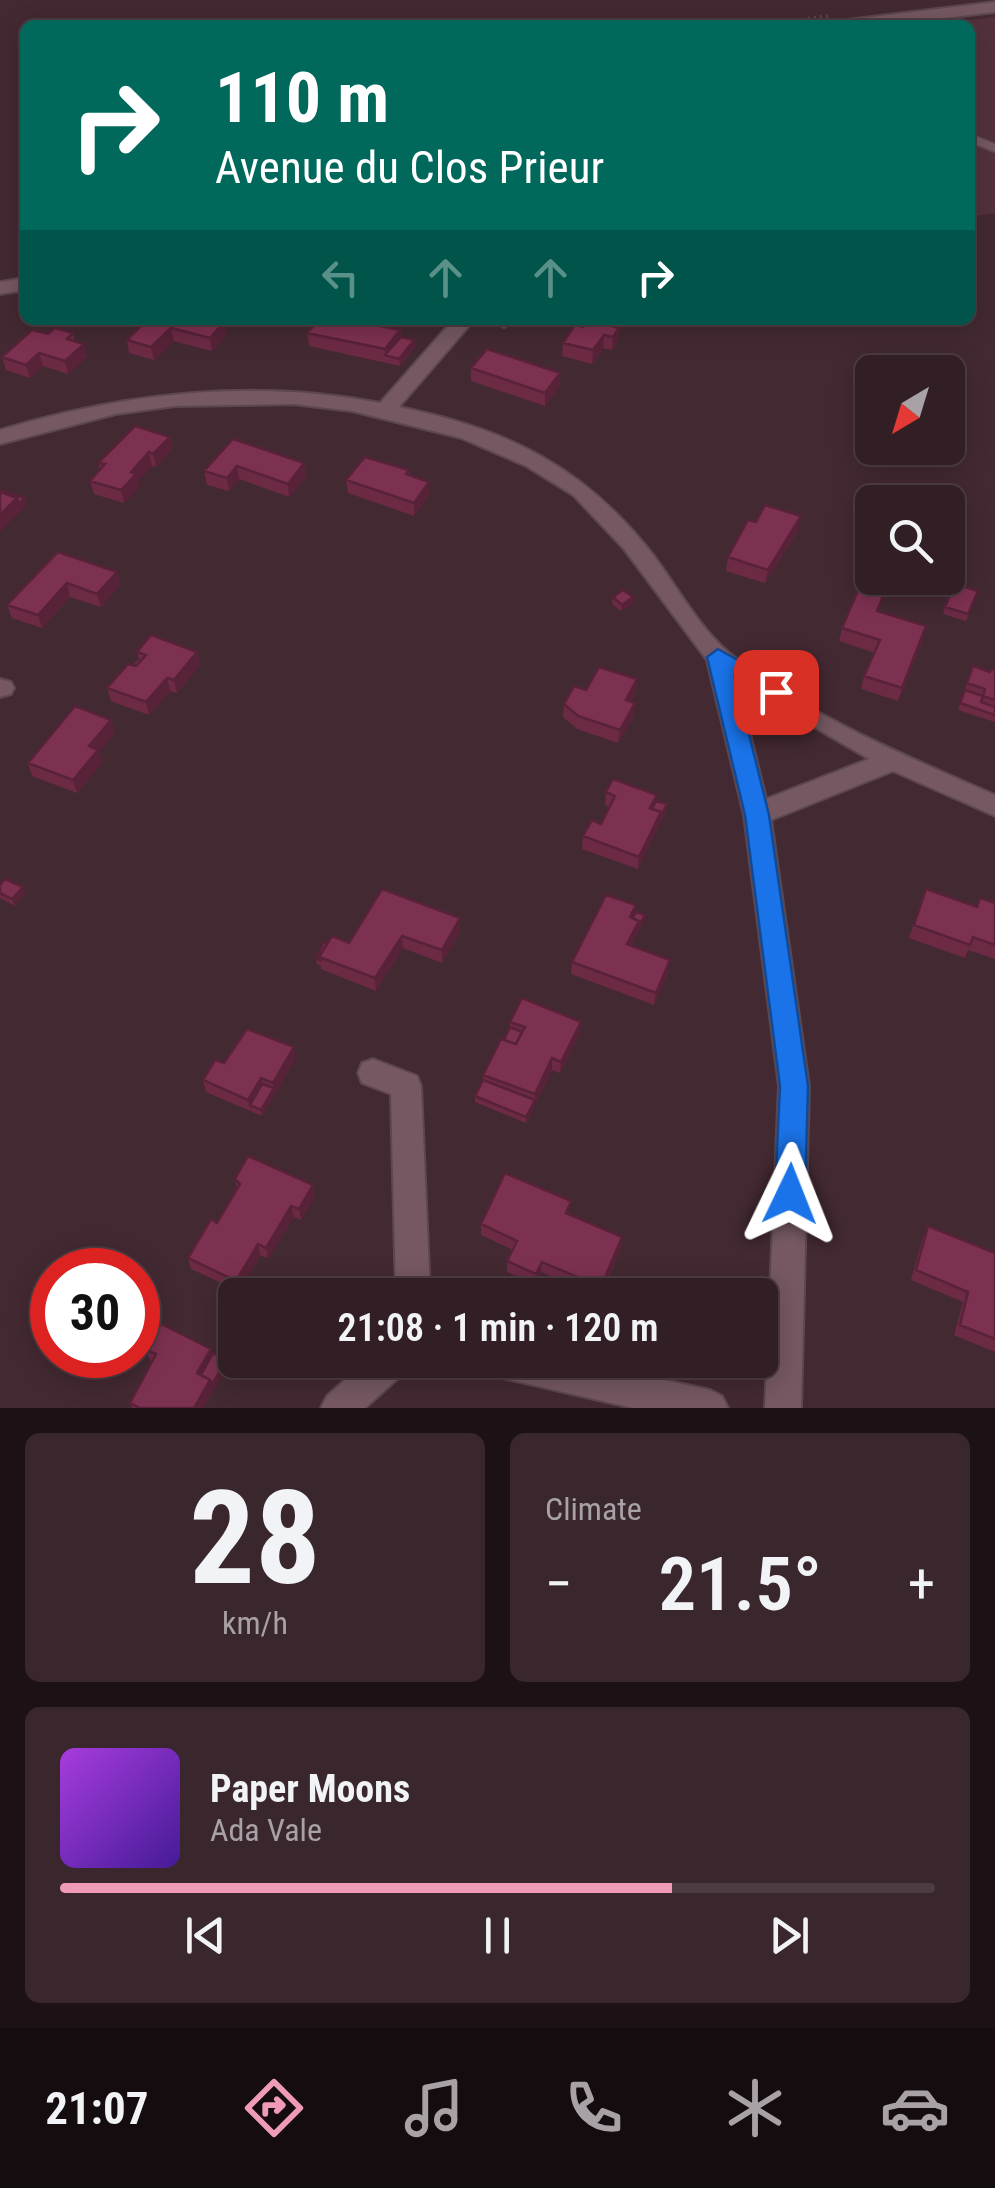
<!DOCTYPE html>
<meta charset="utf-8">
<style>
body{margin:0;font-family:"Roboto Condensed",sans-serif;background:#3a272e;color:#f1f3f6;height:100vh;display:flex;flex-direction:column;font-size:38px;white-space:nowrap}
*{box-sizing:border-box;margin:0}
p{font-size:32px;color:#a8a2a7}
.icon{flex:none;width:55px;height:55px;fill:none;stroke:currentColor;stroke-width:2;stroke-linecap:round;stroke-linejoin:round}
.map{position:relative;height:1408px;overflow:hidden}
.details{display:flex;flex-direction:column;gap:25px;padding:25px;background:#1c1115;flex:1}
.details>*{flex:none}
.banner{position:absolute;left:20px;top:20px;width:955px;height:305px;border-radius:15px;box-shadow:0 5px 25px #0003,0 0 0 2px #4d3d43;background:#00695c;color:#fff;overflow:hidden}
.needle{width:65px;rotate:218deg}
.controls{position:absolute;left:855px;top:355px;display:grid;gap:20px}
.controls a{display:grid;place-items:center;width:110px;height:110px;border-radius:15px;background:#321f26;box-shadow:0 5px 25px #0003,0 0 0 2px #4d3d43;font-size:50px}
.speed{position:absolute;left:30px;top:1248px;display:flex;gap:20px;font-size:50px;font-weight:700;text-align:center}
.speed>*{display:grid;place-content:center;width:130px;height:130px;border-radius:50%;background:#321f26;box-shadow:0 5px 25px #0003,0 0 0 2px #4d3d43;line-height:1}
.speed .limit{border:15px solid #d22;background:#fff;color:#111}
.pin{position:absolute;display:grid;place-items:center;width:85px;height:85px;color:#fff;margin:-42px;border-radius:20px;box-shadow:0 5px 15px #0006}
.me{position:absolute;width:110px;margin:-55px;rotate:2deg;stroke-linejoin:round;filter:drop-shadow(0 0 8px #0008)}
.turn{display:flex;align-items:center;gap:35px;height:210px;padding:0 30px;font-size:45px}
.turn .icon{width:130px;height:130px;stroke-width:2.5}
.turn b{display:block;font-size:70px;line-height:85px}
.lanes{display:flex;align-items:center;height:95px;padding:0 30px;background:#0003;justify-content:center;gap:50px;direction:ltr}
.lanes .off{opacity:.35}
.big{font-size:75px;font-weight:600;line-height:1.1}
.details .card{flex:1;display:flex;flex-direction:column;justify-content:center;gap:15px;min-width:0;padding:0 35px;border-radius:15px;background:#3a272e}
.details .dial{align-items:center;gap:0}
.dial b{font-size:130px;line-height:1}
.song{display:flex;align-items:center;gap:30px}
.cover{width:120px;height:120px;border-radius:15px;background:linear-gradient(135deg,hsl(280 70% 55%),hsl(260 70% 35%))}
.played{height:10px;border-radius:5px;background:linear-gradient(90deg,#ef9ab8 70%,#4d3d43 70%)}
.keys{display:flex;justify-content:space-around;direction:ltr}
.heat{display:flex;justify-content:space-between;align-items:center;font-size:55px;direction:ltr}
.details .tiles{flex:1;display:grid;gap:25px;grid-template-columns:1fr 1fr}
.card:last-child{grid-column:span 2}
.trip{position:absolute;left:218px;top:1278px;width:560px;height:100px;border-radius:15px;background:#321f26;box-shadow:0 5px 25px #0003,0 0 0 2px #4d3d43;font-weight:600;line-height:100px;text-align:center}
.menu{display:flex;height:160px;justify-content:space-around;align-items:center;background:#140c0f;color:#a8a2a7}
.menu .icon{width:70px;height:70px}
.menu .current{color:#ef9ab8}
.menu b{font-size:45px;color:#f1f3f6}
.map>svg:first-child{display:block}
</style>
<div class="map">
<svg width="995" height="1408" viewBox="0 0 995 1408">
<rect width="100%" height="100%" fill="#432932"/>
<path fill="#52313d" d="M995 17V213L970 217V25H933Z"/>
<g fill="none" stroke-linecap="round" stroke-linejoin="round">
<g stroke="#5d474f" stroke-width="3">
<path id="lane" d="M970 134 995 144V152L970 142Z"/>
</g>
<g stroke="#5d474f" stroke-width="4">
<path id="street" d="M995 2V12L885 25H839L847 20Z
M25 278V290L0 294V282Z
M453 320H474L399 407C508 429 585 467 654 556 677 587 699 627 728 652 801 713 908 757 995 795V816L893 771 771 820 809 1086 801 1408H765L779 1086 744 815 707 660 624 549 573 495 526 466 461 438 352 411 293 404 175 406 116 414 0 444V430C124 393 251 378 380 403ZM737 682 869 759 766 799Z
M491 320H513L514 321 504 327Z
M0 679 11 682 14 688 11 694 0 697Z
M373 1059 417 1076 421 1086 430 1295H396L391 1094 362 1083 358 1073 362 1063Z
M367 1360H410L405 1372 365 1408H321L327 1396Z
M481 1360H574L710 1390 722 1396 728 1408H633L498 1377 486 1372Z"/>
</g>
<path stroke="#786169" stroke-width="4" stroke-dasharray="1 5" stroke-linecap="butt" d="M761 25 829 16"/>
<use href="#lane" fill="#755861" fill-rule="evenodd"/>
<use href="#street" fill="#755861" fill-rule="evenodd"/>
</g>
<path fill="#6c2a45" d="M147 320 224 322 226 335 212 351 174 341 154 360 129 353 127 340Z
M583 327 619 328 618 341 612 350 603 348 592 364 562 356 563 343Z
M400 330 401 337 414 340 415 347 400 366 309 346 307 333Z
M73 333 75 342 84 344 87 357 68 374 43 366 30 378 6 370 2 357 48 334Z
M471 368 560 373V386L545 406 471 381Z
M170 437 172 450 156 467 152 466 138 481 139 487 124 503 94 494 90 481 100 470 98 463Z
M233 439 304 463 306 477 289 497 239 479 229 491 207 485 204 471Z
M409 470 410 475 430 495 414 516 348 493 346 480Z
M756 522 799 529 765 583 726 571 728 557Z
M58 552 117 572 120 585 101 607 70 597 42 628 12 618 7 605Z
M978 591 966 621 943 614 945 607Z
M613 597H633V604L621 611 612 604Z
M879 611 923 640 898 701 861 689 864 676 875 653 839 641 842 628Z
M137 652H197L200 665 177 693 170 691 149 715 111 701 107 688 133 665 139 659Z
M973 666 990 672 995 670V722L958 710Z
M637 679 636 692 631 702 634 716 618 743 577 729 563 717 564 704 586 690Z
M111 720 115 733 99 752 102 763 77 793 32 776 28 763Z
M606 792 656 801 666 811 638 869 582 849 583 836 601 824 609 807 605 805Z
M0 885 25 893 15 906 0 898Z
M926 889 977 907 995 903V959L968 950 965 958 909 938Z
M636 912 644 921 631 946 668 973 654 1005 571 974 572 962Z
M460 918V931L442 963 403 948 376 991 321 969V966L317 964 316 958 327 944 349 943Z
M510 1022 580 1033 560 1073 552 1070 526 1123 475 1102V1096L483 1080V1075L510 1027Z
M296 1058 262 1116 206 1092 203 1080 224 1063Z
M235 1179 315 1196 301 1220 294 1217 268 1258 260 1255 239 1291 191 1269 188 1258 217 1223 237 1189Z
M570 1212 569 1214 622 1237 621 1247 601 1295H594L541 1272 536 1284 507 1272V1261L513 1250 481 1235V1224Z
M928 1226 995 1253V1352L954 1335 963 1302 911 1280 923 1237Z
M211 1349 213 1353 226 1359 228 1364 203 1408H132L130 1403 152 1361 150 1360 146 1350Z"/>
<path fill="#582238" d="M224 322 226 335 212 351 210 338Z
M171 328 174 341 154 360 151 347Z
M619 328 618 341 612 350 613 337Z
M400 330 401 343 385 355V349Z
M604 335 603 348 592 364 593 350Z
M414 340 415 347 400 366 399 359Z
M84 344 87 357 68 374 65 361Z
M39 353 43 366 30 378 26 365Z
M560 373V386L545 406V393Z
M170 437 172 450 156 467 153 454Z
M149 452 152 466 138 481 139 487 124 503 121 490 131 472Z
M304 463 306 477 289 497 288 484Z
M237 466 239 479 229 491 227 478Z
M429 482 430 495 414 516V503Z
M17 498H25L27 505 0 532V515Z
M801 516 799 529 765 583 768 570Z
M117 572 120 585 101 607 97 594Z
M67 583 70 597 42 628 38 615Z
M633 597V604L621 611 622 605Z
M926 626 923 640 898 701 902 688Z
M197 652 200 665 177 693 174 680Z
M167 678 170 691 149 715 146 702Z
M637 679 636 692 625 713 626 700Z
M635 703 634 716 618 743 620 730Z
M111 720 115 733 99 752 102 763 77 793 73 780 89 746Z
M667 804 666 811 638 869 639 857 661 812Z
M23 887 25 893 15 906 12 899Z
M645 915 644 921 626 957 627 944 639 921Z
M460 918V931L442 963V950Z
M402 936 403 948 376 991 375 978Z
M670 960 668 973 654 1005 656 993Z
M581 1022 580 1033 560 1073 561 1062Z
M294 1047 296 1058 262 1116 261 1110 274 1088 273 1083Z
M552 1058V1070L526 1123V1117L535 1100V1094Z
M261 1078 264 1090 250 1105 251 1111 248 1100Z
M313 1185 315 1196 301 1220 299 1209Z
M291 1206 294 1217 268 1258 266 1248Z
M622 1237 621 1247 600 1295 601 1287Z
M258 1244 260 1255 239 1291 236 1281Z
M542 1262 541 1272 536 1284V1274Z
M211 1349 214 1358 203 1380 197 1373Z
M226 1359 228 1364 203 1408H194L210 1380Z"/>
<path fill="#7d3150" stroke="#582238" stroke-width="2.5" d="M147 320H215L224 322 210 338 171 328 151 347 127 340Z
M319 320H350L400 330 385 349 307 333Z
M587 320 619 328 613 337 604 335 593 350 563 343 575 325 583 327Z
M55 328 73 333 67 339 84 344 65 361 39 353 26 365 2 357 32 330 48 334Z
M401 337 414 340 399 359 385 355Z
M487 349 560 373 545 393 471 368Z
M135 426 170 437 153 454 149 452 131 472 136 474 121 490 90 481 105 464 98 463Z
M233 439 304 463 288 484 237 466 227 478 204 471Z
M365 457 409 470 406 474 429 482 414 503 346 480Z
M0 490 25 498 19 504 17 498 0 492Z
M0 492 17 498 0 515Z
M765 505 801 516 768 570 728 557 748 520 756 522Z
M58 552 117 572 97 594 67 583 38 615 7 605Z
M955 584 978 591 968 614 945 607Z
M859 588 883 596 877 611 926 626 902 688 864 676 880 640 842 628Z
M623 590 633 597 622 605 613 597Z
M151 635 197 652 174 680 167 678 146 702 107 688 128 664 136 666 146 655 137 652Z
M973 666 990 672 992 669 995 670V700L983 696 985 689 967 683Z
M599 667 637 679 626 700 635 703 620 730 578 716 564 704 574 686 586 690Z
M965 690 983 696 981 702 995 707V715L960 703Z
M75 706 111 720 89 746 98 750 73 780 28 763Z
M613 779 657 795 650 808 661 812 639 857 583 836 592 820 601 824 615 796 606 792Z
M656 801 667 804 660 818 661 812 652 809Z
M5 879 23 887 12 899 0 893V885Z
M382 889 460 918 442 950 402 936 375 978 319 957 332 936 349 943Z
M926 889 977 907 980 898 995 903V945L973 937 970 945 914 925Z
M606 895 636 905 630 917 639 921 627 944 670 960 656 993 572 962Z
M636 912 645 915 638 927 639 921 632 918Z
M324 942 327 944 319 957 320 960 316 958Z
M522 998 581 1022 561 1062 552 1058 535 1094 483 1075 501 1039 516 1044 525 1027 510 1022Z
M510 1027 522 1032 516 1044 504 1040Z
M247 1029 294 1047 273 1083 261 1078 248 1100 203 1080 215 1060 224 1063Z
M483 1080 535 1100 526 1117 475 1096Z
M262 1084 274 1088 261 1110 250 1105Z
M248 1156 313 1185 299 1209 291 1206 266 1248 258 1244 236 1281 188 1258 211 1219 217 1223 240 1184 235 1179Z
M505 1173 571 1201 566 1213 622 1237 601 1287 542 1262 536 1274 507 1261 517 1241 481 1224Z
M928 1226 995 1253V1339L960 1325 968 1292 916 1270Z
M161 1324 211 1349 197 1373 210 1380 194 1408H140L130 1403 156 1354 146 1350Z
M213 1353 226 1359 212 1385 210 1380 201 1375Z"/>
<path fill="#1a73e8" stroke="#114b97" stroke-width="2.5" d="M718 649 784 686 787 692 776 701 735 678 769 815 808 1086 805 1194 800 1203 790 1207 780 1203 775 1194 780 1086 745 815 707 657Z"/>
</svg>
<div class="controls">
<a><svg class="needle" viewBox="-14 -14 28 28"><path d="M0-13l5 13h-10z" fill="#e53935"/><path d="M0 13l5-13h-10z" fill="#a8a2a7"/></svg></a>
<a><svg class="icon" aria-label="search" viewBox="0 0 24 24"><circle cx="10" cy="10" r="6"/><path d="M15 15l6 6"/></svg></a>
</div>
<div class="speed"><div class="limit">30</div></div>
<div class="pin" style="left:776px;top:692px;background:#d93025"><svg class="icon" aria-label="arrive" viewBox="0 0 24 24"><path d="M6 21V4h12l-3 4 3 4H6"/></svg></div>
<svg class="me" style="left:790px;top:1194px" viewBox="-20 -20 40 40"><path d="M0-17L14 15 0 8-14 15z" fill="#1a73e8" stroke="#fff" stroke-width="4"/></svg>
<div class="trip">21:08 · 1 min · 120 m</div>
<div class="banner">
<div class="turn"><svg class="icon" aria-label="right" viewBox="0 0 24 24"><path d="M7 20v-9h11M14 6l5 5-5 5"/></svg><div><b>110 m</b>Avenue du Clos Prieur</div></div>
<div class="lanes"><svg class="icon off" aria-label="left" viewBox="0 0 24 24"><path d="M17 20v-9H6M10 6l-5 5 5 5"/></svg><svg class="icon off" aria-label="ahead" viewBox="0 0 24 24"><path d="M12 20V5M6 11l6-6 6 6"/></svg><svg class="icon off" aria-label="ahead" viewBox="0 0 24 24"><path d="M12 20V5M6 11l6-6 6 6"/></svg><svg class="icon" aria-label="right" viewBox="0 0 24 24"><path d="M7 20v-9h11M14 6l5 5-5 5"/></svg></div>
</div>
</div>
<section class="details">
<div class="tiles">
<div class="card dial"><b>28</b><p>km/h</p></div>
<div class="card"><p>Climate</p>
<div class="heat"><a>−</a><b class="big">21.5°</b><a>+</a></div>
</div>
<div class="card">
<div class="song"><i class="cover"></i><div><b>Paper Moons</b><p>Ada Vale</p></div></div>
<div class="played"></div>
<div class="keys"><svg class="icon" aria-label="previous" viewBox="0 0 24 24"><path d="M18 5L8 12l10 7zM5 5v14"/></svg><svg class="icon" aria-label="pause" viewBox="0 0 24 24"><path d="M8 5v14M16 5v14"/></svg><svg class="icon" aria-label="next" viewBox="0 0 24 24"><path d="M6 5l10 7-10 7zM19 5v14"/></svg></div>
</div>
</div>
</section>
<nav class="menu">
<b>21:07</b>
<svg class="icon current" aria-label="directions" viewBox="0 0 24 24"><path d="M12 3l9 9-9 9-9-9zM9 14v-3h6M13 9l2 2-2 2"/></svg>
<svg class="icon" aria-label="music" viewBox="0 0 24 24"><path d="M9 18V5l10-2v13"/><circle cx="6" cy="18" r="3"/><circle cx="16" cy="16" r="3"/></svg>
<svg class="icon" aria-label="phone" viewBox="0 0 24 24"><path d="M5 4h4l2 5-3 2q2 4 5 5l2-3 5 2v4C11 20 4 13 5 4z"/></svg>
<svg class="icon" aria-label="climate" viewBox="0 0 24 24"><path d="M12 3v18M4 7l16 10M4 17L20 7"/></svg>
<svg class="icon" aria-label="car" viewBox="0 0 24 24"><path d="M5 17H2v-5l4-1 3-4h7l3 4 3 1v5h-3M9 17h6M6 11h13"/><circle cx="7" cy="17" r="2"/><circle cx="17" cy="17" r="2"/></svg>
</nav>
